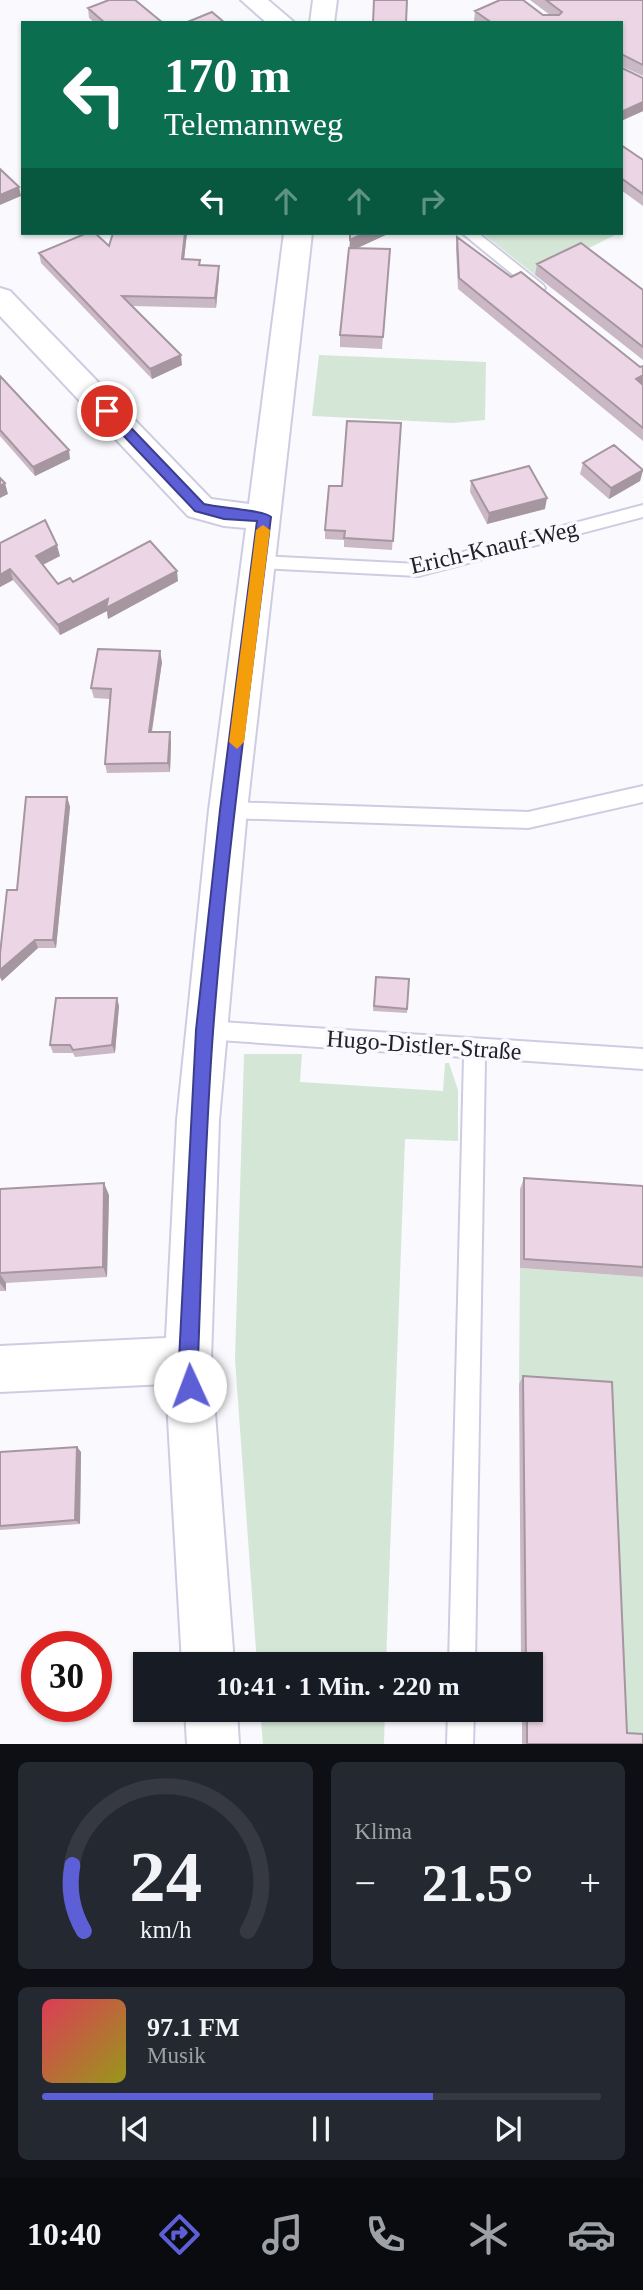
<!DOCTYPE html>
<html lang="de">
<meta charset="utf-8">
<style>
body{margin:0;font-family:Georgia,serif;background:#242831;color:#f1f3f6;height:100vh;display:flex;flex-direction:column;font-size:26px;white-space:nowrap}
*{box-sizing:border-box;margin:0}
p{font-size:23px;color:#9ea1a6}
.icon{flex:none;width:38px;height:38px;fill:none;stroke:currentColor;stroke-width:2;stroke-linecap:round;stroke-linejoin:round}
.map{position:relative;height:1744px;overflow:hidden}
.details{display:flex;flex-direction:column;gap:18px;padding:18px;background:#0d0f14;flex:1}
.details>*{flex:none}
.guide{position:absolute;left:21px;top:21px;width:602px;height:214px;border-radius:0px;box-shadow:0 2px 5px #0004;background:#0b6e4f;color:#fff;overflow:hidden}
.speed{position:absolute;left:21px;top:1631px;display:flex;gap:14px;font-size:35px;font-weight:700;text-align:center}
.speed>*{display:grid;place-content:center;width:91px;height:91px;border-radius:50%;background:#171b24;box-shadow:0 2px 5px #0004;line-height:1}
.speed .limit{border:10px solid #d22;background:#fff;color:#111}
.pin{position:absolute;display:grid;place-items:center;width:60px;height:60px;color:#fff;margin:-30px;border:4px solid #fff;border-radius:50%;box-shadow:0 2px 7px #0007}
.me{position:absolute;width:77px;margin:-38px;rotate:358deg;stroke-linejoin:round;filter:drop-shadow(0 0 5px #0008)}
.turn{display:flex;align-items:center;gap:24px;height:147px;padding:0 28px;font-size:32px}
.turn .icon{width:91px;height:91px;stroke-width:2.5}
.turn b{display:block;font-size:49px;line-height:60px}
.lanes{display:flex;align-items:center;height:66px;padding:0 28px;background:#0003;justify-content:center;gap:35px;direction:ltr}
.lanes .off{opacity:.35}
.big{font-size:52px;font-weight:700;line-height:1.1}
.details .card{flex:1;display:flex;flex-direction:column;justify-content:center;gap:10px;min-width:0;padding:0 24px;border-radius:10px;background:#242831}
.details .dial{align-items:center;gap:0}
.dial svg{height:182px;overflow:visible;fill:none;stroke:#363941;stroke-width:7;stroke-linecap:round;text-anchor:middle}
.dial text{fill:#f1f3f6;stroke:none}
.song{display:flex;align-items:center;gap:21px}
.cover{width:84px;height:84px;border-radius:10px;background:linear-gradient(135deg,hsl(350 70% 55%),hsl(60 70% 35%))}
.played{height:7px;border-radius:4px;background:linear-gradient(90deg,#5d5fd7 70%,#363941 70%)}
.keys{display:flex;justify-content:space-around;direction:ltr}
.heat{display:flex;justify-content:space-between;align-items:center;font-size:38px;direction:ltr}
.details .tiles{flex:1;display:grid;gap:18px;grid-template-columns:1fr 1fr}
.card:last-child{grid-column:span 2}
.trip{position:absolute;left:133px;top:1652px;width:410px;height:70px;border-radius:0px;background:#171b24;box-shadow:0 2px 5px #0004;font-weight:700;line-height:70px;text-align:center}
.dock{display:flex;height:112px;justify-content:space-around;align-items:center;background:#090b0e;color:#9ea1a6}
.dock .icon{width:49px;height:49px}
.dock .active{color:#5d5fd7}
.dock b{font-size:32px;color:#f1f3f6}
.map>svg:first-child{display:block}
</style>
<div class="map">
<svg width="643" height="1744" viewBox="0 0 643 1744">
<rect width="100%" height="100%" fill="#fafafe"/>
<path fill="#d4e7d7" d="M482 233H619L535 275Z
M319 355 486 362 485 420 453 423 312 416Z
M244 1054H302L300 1082 443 1091 445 1063H449L458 1090V1141L405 1139 386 1664H257L235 1360Z
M520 1268 643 1277V1744H619L519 1384Z
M260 1710H385L384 1744H263Z"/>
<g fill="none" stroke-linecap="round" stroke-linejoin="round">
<g stroke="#cecce2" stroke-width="4">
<path id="lane" d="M462 233H478L543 285 545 288 543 291H533Z
M643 505V517L418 576 260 568 252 562 260 556 418 564Z
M643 786V802L528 828 228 818 221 816 219 810 221 804 228 802 528 812Z
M205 1021 643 1049V1069L485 1058 475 1664H449L464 1057 205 1039 198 1037 195 1030 198 1023Z
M448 1710H474L473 1744H447Z"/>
</g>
<g stroke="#cecce2" stroke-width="4">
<path id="street" d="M241 0H268L295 23H267Z
M313 0H337L334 23H310Z
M284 233H312L247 810 219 1120 211 1360 234 1664H182L166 1384 0 1392V1346L166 1338 177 1120 209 810 246 528 224 526 188 516 0 316V288L10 291 211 499 249 504Z
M185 1710H237L239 1744H187Z"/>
</g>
<use href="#lane" fill="#fff" fill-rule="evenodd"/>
<use href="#street" fill="#fff" fill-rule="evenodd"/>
</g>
<path fill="#cbb8c5" d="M530 0H643V76L621 66 622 68 643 78V111L621 121V23H476L474 21 475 11 550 15Z
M88 8 163 23H95L89 18Z
M621 145 643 160V206L621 190Z
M187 233 184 259 200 260V265L219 276 216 308 132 306 182 365 152 379 41 263 39 253 109 246Z
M390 233 356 248 390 249 382 349 340 347V335L350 248Z
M457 237 511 277 640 367 643 366V441L458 289 456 248Z
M537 264 643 290V360L535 275Z
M0 376 70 459 35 476 0 436Z
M401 423 392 550 344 547V540L325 539V530Z
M583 463 643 470 640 481 609 499 580 474Z
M471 481 545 509 487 524 470 492Z
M0 543 60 556 43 565 58 584 73 582 178 581 108 619 107 611 60 635 13 580 0 587Z
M162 662 152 732 171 742 170 772 107 773 105 764 110 699 94 698 91 688Z
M67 797 70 807 56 948H38L2 981 0 977V954L17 890Z
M376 977 409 979 407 1013 373 1011Z
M117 998 119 1006 115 1053 75 1057 73 1053H53L50 1045Z
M524 1178 643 1186V1277L520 1268V1189Z
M0 1189 109 1195 107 1277 6 1283V1291H0Z
M523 1376 627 1733 643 1744H522V1710H530V1664H521L519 1384Z
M77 1447 81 1452 80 1524 0 1530V1452Z"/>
<path fill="#a596a0" d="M643 102V111L621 121V112Z
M19 187 21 196 0 205V195Z
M185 233H187L183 269 182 259Z
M365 233H390L349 252 350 240Z
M219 266V276L216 308 215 298Z
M181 355 182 365 152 379 150 369Z
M643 375V385L636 379Z
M69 450 70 459 35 476 33 467Z
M643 470 640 481 609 499 611 488Z
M5 483 8 494 0 498V486Z
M547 498 545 509 487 524 489 513Z
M57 545 60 556 38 567 36 556Z
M10 569 13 580 0 587V575Z
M177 571 178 581 108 619 107 611 60 635 58 625 108 599Z
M160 651 162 662 150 742 149 732Z
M170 732 171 742 170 772 168 763Z
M67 797 70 807 56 948 53 940Z
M35 940 38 948 2 981 0 977V970Z
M117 998 119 1006 115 1053 112 1045Z
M104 1183 109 1195 107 1277 103 1267Z
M0 1274 6 1283V1291L0 1283Z
M77 1447 81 1452 80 1524 75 1520Z"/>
<path fill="#ecd6e5" stroke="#a596a0" stroke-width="2" d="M109 0H135L163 23H105L88 8Z
M374 0H407L406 23H373Z
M500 0H523L543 15H559L562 12 546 0H643V65L621 54V23H492L475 11Z
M212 12 225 23H185Z
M621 62 622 68 643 78V102L621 112Z
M621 145 643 160V194L621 178Z
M0 169 19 187 0 195Z
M87 233H95L109 246 113 233H185L182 259 200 260 199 265 219 266 215 298 122 296 181 355 150 369 39 253Z
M350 233H365L350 240Z
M457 237 511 277 521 272 640 367 643 366V375L636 379 643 385V428L459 278Z
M581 243 643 290V347L537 264Z
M349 248 390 249 383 337 340 335Z
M0 376 69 450 33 467 0 430Z
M347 421 401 423 393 541 344 538 345 531 325 530 329 486H342Z
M614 445 643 470 611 488 583 463Z
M529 466 547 498 489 513 471 481Z
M0 478 5 483 0 486Z
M45 520 57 545 36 556 58 584 70 578 73 582 150 541 177 571 106 608 108 599 58 625 10 569 0 575V543Z
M98 649 160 651 149 732H170L168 763 105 764 111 689 91 688Z
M26 797H67L53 940H35L0 970V954L7 890H17Z
M376 977 409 979 407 1009 374 1006Z
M56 998H117L112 1045 73 1050 70 1045H50Z
M524 1178 643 1186V1267L524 1259Z
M104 1183 103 1267 0 1273V1189Z
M523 1376 612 1382 627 1733 643 1734V1744H527V1710H530V1664H526Z
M77 1447 75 1520 0 1526V1452Z"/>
<path fill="#5d5fd7" stroke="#3c3e8c" stroke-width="2" d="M107 407 112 408 204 504C219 508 265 510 271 517 250 688 226 860 213 1032 205 1141 202 1250 198 1360L200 1386 197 1393 190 1396 183 1393 179 1360 196 1030 220 810 257 521 224 519 195 511 103 414V408Z"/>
<path fill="#f59e0b" d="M263 525 270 530 244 742 237 749 229 742 256 530Z"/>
<g text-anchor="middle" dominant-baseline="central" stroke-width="7" stroke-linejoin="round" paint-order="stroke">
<g font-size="24" fill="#222129" stroke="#fafafe">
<text transform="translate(494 547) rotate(-13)">Erich-Knauf-Weg</text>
<text transform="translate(424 1045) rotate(4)">Hugo-Distler-Straße</text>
</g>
</g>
</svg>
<div class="speed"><div class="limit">30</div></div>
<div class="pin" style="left:107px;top:411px;background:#d93025"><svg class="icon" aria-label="arrive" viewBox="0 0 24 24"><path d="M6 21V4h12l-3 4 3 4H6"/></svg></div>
<svg class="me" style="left:190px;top:1386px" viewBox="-20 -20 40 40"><circle r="19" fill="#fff"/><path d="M0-13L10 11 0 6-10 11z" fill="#5d5fd7"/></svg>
<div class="trip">10:41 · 1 Min. · 220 m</div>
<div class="guide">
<div class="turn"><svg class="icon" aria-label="left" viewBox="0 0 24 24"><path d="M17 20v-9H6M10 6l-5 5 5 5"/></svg><div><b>170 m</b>Telemannweg</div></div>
<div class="lanes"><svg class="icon" aria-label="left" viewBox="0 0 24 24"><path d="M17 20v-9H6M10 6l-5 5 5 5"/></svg><svg class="icon off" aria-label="ahead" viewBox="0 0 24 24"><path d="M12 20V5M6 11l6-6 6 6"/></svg><svg class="icon off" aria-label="ahead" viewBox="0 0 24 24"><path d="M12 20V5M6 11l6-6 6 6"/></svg><svg class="icon off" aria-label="right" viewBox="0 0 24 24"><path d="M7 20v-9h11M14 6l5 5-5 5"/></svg></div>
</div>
</div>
<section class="details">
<div class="tiles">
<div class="card dial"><svg viewBox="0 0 100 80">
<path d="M14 69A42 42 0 1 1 86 69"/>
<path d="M14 69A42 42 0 0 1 9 40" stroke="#5d5fd7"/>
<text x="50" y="56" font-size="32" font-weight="700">24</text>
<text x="50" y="72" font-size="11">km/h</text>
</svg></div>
<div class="card"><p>Klima</p>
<div class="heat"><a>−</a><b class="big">21.5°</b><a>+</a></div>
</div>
<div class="card">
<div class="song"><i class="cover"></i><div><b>97.1 FM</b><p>Musik</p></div></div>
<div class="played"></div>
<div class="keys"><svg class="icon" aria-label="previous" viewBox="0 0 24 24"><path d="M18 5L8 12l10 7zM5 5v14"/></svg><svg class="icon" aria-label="pause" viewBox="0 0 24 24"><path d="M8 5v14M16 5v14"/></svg><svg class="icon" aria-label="next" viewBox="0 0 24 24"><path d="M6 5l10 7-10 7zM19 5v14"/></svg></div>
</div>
</div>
</section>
<nav class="dock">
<b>10:40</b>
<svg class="icon active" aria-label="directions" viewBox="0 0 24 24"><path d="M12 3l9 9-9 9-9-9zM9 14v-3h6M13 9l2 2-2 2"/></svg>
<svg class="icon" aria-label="music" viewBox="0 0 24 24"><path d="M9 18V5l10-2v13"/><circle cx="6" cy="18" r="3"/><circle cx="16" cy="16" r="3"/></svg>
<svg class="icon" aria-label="phone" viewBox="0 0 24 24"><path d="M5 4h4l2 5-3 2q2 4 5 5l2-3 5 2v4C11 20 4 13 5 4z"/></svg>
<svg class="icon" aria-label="climate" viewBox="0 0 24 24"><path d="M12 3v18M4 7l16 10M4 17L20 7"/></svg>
<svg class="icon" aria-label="car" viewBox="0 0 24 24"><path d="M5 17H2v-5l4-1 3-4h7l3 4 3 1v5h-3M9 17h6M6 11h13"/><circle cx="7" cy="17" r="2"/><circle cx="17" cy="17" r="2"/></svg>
</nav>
